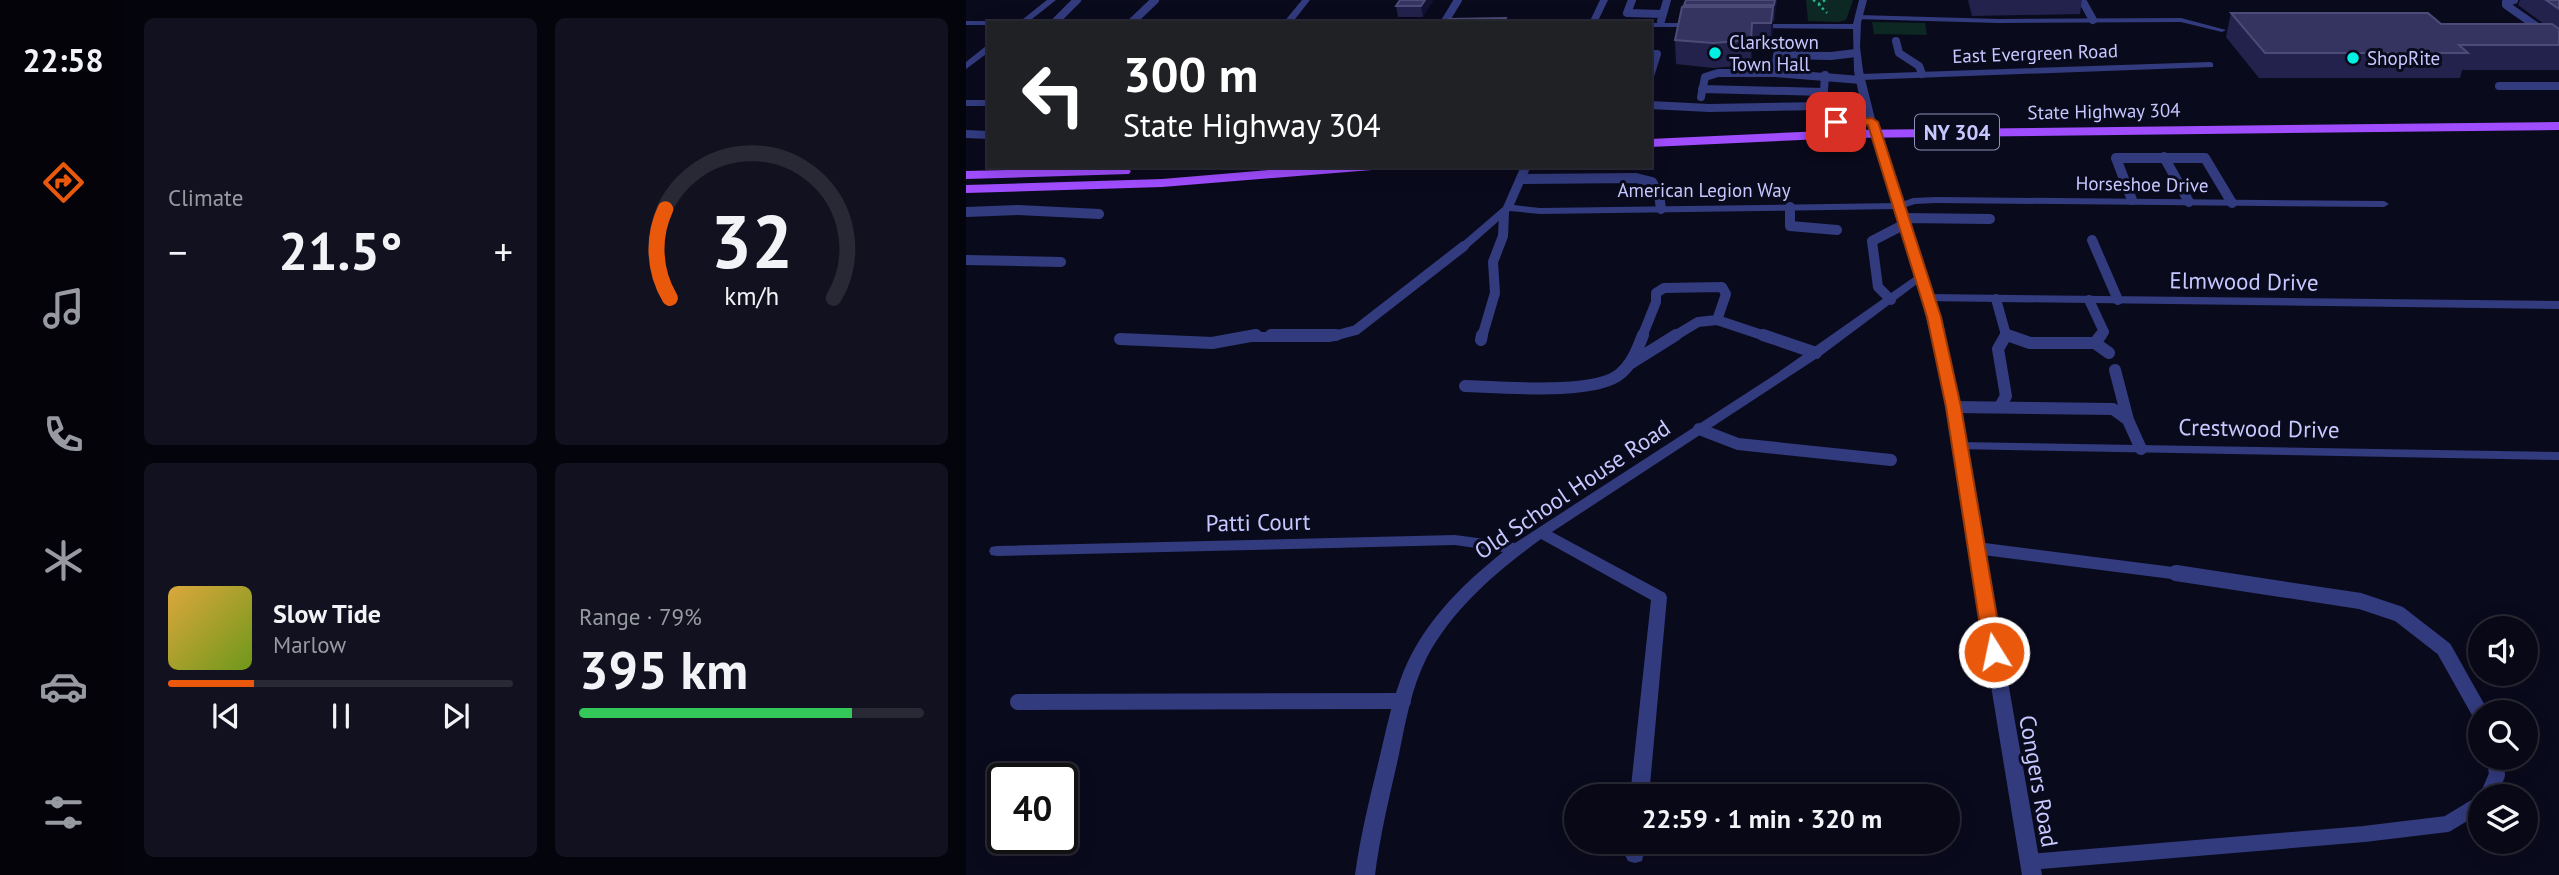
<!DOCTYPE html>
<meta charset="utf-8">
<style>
body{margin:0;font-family:"PT Sans",sans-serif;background:#11111f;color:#f1f3f6;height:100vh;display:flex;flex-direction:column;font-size:26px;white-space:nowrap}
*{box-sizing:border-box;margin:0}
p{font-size:23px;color:#989aa1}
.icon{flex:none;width:38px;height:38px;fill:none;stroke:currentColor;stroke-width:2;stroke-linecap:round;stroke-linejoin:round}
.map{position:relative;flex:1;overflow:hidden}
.sheet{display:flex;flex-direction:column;gap:18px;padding:18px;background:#04040c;width:840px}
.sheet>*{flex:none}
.top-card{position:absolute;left:21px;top:21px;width:665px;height:147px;border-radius:0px;box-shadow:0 4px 18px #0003,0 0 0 2px #292935;background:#202124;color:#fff;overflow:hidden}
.fabs{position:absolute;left:1502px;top:616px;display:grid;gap:14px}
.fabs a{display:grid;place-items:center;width:70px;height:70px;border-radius:50%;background:#080816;box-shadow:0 4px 18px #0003,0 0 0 2px #292935;font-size:35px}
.speed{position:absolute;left:21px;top:763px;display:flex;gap:14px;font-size:35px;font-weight:700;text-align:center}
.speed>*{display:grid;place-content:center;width:91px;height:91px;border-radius:50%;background:#080816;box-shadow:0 4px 18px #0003,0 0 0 2px #292935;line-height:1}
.speed .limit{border:4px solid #111;border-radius:10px;background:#fff;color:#111}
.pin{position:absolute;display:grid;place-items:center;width:60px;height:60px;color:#fff;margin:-30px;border-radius:14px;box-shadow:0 4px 10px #0006}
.me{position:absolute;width:77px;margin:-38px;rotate:350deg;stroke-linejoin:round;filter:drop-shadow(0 0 5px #0008)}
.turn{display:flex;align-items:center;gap:24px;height:147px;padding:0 21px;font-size:32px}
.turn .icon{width:91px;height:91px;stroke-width:2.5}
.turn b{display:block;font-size:49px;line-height:60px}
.big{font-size:52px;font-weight:700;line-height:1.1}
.sheet .card{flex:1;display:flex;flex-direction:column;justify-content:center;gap:10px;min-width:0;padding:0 24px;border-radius:10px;background:#11111f}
.sheet .dial{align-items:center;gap:0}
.dial svg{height:182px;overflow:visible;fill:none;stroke:#292935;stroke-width:7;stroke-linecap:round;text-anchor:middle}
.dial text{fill:#f1f3f6;stroke:none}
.song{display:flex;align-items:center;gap:21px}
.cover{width:84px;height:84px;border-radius:10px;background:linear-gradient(135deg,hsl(40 70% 55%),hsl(80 70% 35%))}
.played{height:7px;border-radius:4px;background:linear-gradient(90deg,#ea580c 25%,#292935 25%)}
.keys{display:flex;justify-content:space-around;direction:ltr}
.heat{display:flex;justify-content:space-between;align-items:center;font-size:38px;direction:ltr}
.charge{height:10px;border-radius:5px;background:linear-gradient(90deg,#34c759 79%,#292935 0)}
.sheet .tiles{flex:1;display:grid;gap:18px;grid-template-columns:repeat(2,1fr)}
.trip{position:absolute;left:598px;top:784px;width:396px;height:70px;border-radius:35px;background:#080816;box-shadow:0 4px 18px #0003,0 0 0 2px #292935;font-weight:700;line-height:70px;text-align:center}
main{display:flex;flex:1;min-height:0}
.menu{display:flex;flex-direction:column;width:126px;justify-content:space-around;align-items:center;background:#030309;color:#989aa1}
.menu .icon{width:49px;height:49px}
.menu .on{color:#ea580c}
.menu b{font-size:32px;color:#f1f3f6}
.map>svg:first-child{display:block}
</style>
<main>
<nav class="menu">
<b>22:58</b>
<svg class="icon on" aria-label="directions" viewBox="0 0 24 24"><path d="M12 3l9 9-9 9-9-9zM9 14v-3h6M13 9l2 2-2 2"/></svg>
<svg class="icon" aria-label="music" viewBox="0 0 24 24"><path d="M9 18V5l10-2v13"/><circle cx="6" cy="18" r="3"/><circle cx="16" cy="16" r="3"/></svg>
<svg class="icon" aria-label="phone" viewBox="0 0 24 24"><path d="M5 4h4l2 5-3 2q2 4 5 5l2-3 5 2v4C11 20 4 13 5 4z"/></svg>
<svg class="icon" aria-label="climate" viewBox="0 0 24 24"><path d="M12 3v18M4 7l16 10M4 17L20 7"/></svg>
<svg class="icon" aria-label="car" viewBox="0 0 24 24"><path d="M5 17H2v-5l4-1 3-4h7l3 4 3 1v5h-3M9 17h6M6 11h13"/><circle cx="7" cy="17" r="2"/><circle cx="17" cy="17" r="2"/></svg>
<svg class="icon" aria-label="filters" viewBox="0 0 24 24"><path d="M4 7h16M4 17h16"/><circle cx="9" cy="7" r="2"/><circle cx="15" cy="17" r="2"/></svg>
</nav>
<section class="sheet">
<div class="tiles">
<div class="card"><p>Climate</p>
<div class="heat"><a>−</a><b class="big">21.5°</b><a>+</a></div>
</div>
<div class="card dial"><svg viewBox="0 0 100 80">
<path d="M14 69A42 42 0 1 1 86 69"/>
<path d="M14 69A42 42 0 0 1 12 30" stroke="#ea580c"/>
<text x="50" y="56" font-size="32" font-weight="700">32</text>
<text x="50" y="72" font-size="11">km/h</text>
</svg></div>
<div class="card">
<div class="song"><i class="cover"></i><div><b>Slow Tide</b><p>Marlow</p></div></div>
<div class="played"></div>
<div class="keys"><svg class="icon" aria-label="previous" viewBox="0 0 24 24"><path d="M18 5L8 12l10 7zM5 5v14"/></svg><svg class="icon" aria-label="pause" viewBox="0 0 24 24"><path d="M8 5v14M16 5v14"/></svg><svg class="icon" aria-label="next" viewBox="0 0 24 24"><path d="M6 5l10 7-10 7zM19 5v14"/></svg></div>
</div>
<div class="card"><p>Range · 79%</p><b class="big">395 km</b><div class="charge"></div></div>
</div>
</section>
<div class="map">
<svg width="1593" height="875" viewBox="0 0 1593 875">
<rect width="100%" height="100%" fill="#0a0a1d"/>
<path fill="#0d2722" d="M840 0H887L880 20 872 22 842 21Z
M906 22 959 23 961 35 908 34Z"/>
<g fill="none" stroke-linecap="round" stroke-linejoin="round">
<path stroke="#25b394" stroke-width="2.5" stroke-dasharray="2.5 3.5" stroke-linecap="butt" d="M847 0 854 4
M859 0 853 5 861 13"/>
<path stroke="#323b7e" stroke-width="8" d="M666 0 661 13 697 14
M1116 0 1127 20
M1548 0 1540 2V5L1593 42
M695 21 701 0
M88 23 111 0
M165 23 189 0
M478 23 492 0
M930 41 933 53 953 66 956 74
M890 53 865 56 811 55 809 73 895 80
M684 54H691L684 76
M1533 86H1593
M736 89 858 92
M735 97 739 77 752 73H809
M684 105 743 108 857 106 859 75
M0 134 23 135"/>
<path stroke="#323b7e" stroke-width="10" d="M1198 157 1223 202
M555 179 670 178 686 182 693 194 695 209
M1166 200 1150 158H1239L1266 203
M824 207V226L871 230
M0 212 52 210 133 214
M937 218 1024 219
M1126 240 1152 300
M0 260 95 262
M1030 299 1040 335 1046 337
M925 300 912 287 906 241 939 224
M1123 300 1138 332 1134 337
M280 337H364L390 330 498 246
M516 337 529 293 527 262 537 236 538 213
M676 337 690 302V293L698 288 756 287 760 294 751 320 802 337
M707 337 732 322 751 320"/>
<path stroke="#323b7e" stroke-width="12" d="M305 335H370
M797 335 850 353
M1041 335 1064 343H1129L1143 353
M154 339 246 343 290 335
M515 340 516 335
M1129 343 1135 335
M662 365 710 335
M1149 370 1162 420
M499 386C533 387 631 396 655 373 666 364 672 348 677 335
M1035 405 1040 396 1032 349 1040 335
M987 407 1147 409 1162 420 1175 449
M733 429 772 444 925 460
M1010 548 1222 575"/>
<path stroke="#323b7e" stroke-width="16" d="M1210 573 1394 601 1433 614 1478 649 1514 713
M52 702 437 701
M1522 796 1531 775 1529 758
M1064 862 1398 834 1481 824 1514 804"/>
<path fill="#323b7e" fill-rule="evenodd" d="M336 0H344L326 23H317Z
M634 0H642L631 23H623Z
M892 15 1033 19 1215 18 1260 30 1256 32 1215 22 1033 23 889 19V15Z
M20 46H23V52L0 69V62Z
M1244 62 1247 63V67L895 80 891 77 895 74Z
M0 100H23V106H0Z
M555 166H565L548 205 574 208 933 203 947 198 970 197 1418 201 1423 204 1418 207 970 203 949 204 934 209 574 214 544 211 502 248H494V244L537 207Z
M955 272 959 274V278L856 355 586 532 699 593 701 597 683 796H664L685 600 575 539C531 571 487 608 461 657 445 688 439 725 432 759 423 798 414 836 409 875H389C394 838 403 801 412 764 419 736 424 708 434 681 453 627 493 587 537 552L489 545 31 556 25 555 23 551 25 547 31 546 489 535 549 543 810 374Z
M962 294 1593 301V309L958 301 956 298Z
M993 442 1593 452V460L988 449 986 446 988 443Z
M660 842H680L676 861 669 863 662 861 659 855Z"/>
<path fill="#323b7e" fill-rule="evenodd" d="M81 0H90L61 23H52Z
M893 0H901L895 23 894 47 897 71 909 119 969 300 987 369 1076 875H1056L973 369 950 278 893 95 888 71 887 29 787 28 783 26 787 24H887Z
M0 21H23L27 23H23V25H0Z
M683 23H732L736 25 732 27H684Z"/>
<path fill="#a04dff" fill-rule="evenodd" d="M1593 122V130L879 138 684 147V139L879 130Z
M351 166H413L406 170 196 187 0 193V185L196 179Z
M158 167 165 171 163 174 0 179V171Z"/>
</g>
<path fill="#23224c" d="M434 0H467L457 17H432L430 6Z
M720 0H811L808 21H807L805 47H786L785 65 747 68 710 64 709 40Z
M1002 0H1116L1114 14 1006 16Z
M1554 0H1593V70H1496L1494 78H1293L1260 37 1265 13 1475 24H1578L1552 5Z"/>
<path fill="#121131" d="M459 0H467L457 17 455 6Z
M809 0H811L808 21V5Z
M807 7V31L805 47V23Z
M786 23V47L785 65V40Z"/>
<path fill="#35335f" stroke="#4c4b78" stroke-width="2" d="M434 0H459L455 6H430Z
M720 0H809L808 5H718Z
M1580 0H1593V9Z
M716 7H807L805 23H786L785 40 747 43 709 40Z
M1265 13H1462L1475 24H1586L1593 29V45H1493L1502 53H1299Z
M540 18 538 23H482L483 19Z"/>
<path fill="#ea580c" stroke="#983908" stroke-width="2" d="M906 118 912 122 975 317 995 407 1037 652 1035 657H1021L1018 652 980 407 961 317 902 125 870 126 864 122 870 119Z"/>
<g fill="#00f1e3" stroke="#0a0a1d" stroke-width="2.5">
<circle cx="749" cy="53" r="7"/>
<circle cx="1387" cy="58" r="7"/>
</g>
<g text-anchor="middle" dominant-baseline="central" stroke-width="6" stroke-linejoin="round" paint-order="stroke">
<g font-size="19" fill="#c6c8ff" stroke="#0a0a1d" text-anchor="start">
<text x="763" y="42">Clarkstown<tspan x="763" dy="22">Town Hall</tspan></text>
<text x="1401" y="58">ShopRite</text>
</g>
<g font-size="19" fill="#c6c8ff" stroke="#0a0a1d">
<text transform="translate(1069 53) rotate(-2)">East Evergreen Road</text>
<text transform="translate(1138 111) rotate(-1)">State Highway 304</text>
<text transform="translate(1176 184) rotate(1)">Horseshoe Drive</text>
<text x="738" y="190">American Legion Way</text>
</g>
<rect fill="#0a0a1d" stroke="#8e8fbb" stroke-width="2" x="949" y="114.5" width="84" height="35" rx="5"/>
<g font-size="21" font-weight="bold" fill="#c6c8ff">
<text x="991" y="132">NY 304</text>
</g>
<g font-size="23" fill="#c6c8ff" stroke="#0a0a1d">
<text transform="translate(1278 281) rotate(1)">Elmwood Drive</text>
<text transform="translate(1293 428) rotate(1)">Crestwood Drive</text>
<text transform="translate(606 489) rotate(-34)">Old School House Road</text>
<text transform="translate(292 522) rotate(-1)">Patti Court</text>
<text transform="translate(1073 781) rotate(80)">Congers Road</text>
</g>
</g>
</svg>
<div class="fabs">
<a><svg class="icon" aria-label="sound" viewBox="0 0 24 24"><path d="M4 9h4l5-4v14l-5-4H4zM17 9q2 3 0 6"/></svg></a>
<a><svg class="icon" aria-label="search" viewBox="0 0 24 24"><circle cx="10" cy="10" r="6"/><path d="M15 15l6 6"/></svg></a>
<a><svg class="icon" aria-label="layers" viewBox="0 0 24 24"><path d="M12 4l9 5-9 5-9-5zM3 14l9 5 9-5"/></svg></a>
</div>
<div class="speed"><div class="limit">40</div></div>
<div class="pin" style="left:870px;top:122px;background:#d93025"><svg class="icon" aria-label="arrive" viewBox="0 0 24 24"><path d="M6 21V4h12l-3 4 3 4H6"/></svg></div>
<svg class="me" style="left:1028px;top:652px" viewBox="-20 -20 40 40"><circle r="17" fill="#ea580c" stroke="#fff" stroke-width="3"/><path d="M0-11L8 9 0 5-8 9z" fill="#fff"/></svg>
<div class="trip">22:59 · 1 min · 320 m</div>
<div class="top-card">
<div class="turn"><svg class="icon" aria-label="left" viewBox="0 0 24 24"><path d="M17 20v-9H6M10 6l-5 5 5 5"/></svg><div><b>300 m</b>State Highway 304</div></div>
</div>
</div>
</main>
